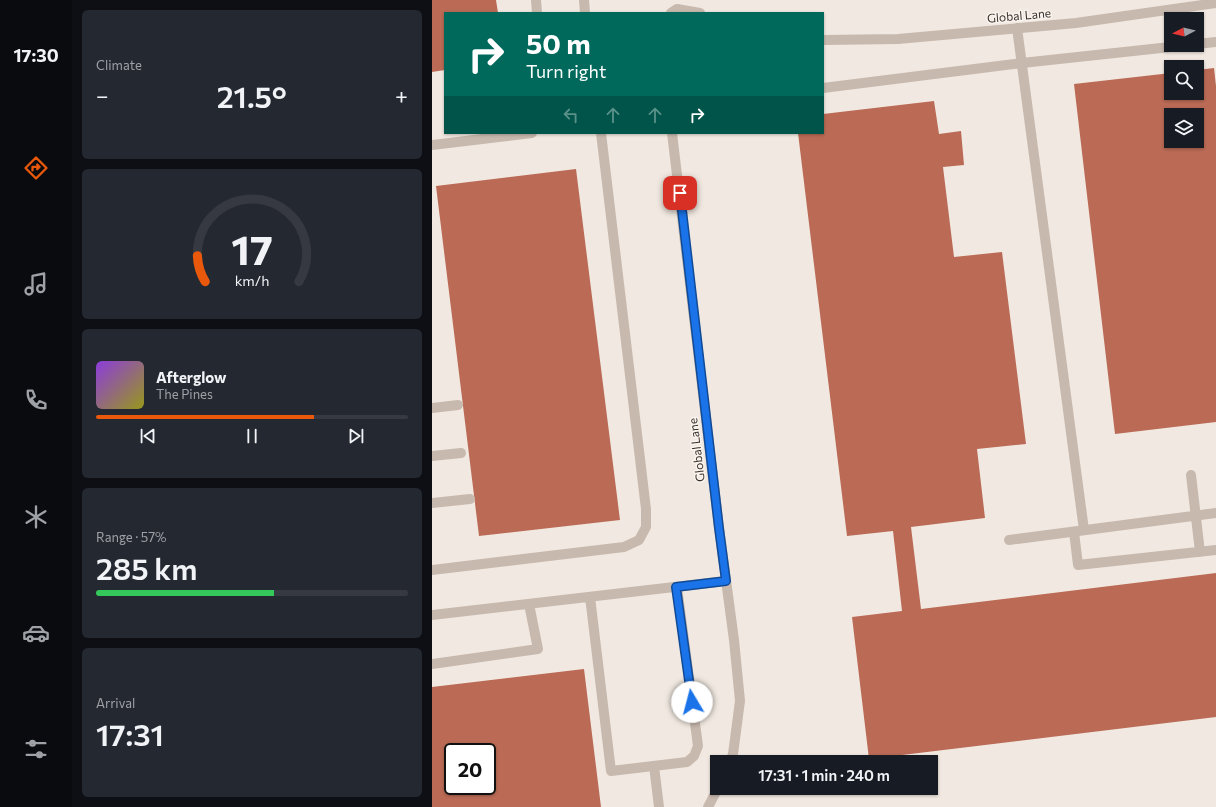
<!DOCTYPE html>
<meta charset="utf-8">
<style>
body{margin:0;font-family:Commissioner,sans-serif;background:#242831;color:#f1f3f6;height:100vh;display:flex;flex-direction:column;font-size:15px;white-space:nowrap}
*{box-sizing:border-box;margin:0}
p{font-size:13px;color:#9ea1a6}
.icon{flex:none;width:22px;height:22px;fill:none;stroke:currentColor;stroke-width:2;stroke-linecap:round;stroke-linejoin:round}
.map{position:relative;flex:1;overflow:hidden}
.drawer{display:flex;flex-direction:column;gap:10px;padding:10px;background:#0d0f14;width:360px}
.drawer>*{flex:none}
.banner{position:absolute;left:12px;top:12px;width:380px;height:122px;border-radius:0px;box-shadow:0 1px 3px #0004;background:#00695c;color:#fff;overflow:hidden}
.needle{width:26px;rotate:263deg}
.fabs{position:absolute;left:732px;top:12px;display:grid;gap:8px}
.fabs a{display:grid;place-items:center;width:40px;height:40px;border-radius:0px;background:#171b24;box-shadow:0 1px 3px #0004;font-size:20px}
.speed{position:absolute;left:12px;top:743px;display:flex;gap:8px;font-size:20px;font-weight:700;text-align:center}
.speed>*{display:grid;place-content:center;width:52px;height:52px;border-radius:50%;background:#171b24;box-shadow:0 1px 3px #0004;line-height:1}
.speed .limit{border:2px solid #111;border-radius:6px;background:#fff;color:#111}
.pin{position:absolute;display:grid;place-items:center;width:34px;height:34px;color:#fff;margin:-17px;border-radius:8px;box-shadow:0 2px 6px #0006}
.me{position:absolute;width:44px;margin:-22px;rotate:352deg;stroke-linejoin:round;filter:drop-shadow(0 0 3px #0008)}
.turn{display:flex;align-items:center;gap:14px;height:84px;padding:0 16px;font-size:18px}
.turn .icon{width:52px;height:52px;stroke-width:2.5}
.turn b{display:block;font-size:28px;line-height:34px}
.lanes{display:flex;align-items:center;height:38px;padding:0 16px;background:#0003;justify-content:center;gap:20px;direction:ltr}
.lanes .off{opacity:.35}
.big{font-size:30px;font-weight:600;line-height:1.1}
.drawer .card{flex:1;display:flex;flex-direction:column;justify-content:center;gap:6px;min-width:0;padding:0 14px;border-radius:6px;background:#242831}
.drawer .dial{align-items:center;gap:0}
.dial svg{height:104px;overflow:visible;fill:none;stroke:#363941;stroke-width:7;stroke-linecap:round;text-anchor:middle}
.dial text{fill:#f1f3f6;stroke:none}
.song{display:flex;align-items:center;gap:12px}
.cover{width:48px;height:48px;border-radius:6px;background:linear-gradient(135deg,hsl(270 70% 55%),hsl(60 70% 35%))}
.played{height:4px;border-radius:2px;background:linear-gradient(90deg,#ea580c 70%,#363941 70%)}
.keys{display:flex;justify-content:space-around;direction:ltr}
.heat{display:flex;justify-content:space-between;align-items:center;font-size:22px;direction:ltr}
.charge{height:6px;border-radius:3px;background:linear-gradient(90deg,#34c759 57%,#363941 0)}
.trip{position:absolute;left:278px;top:755px;width:228px;height:40px;border-radius:0px;background:#171b24;box-shadow:0 1px 3px #0004;font-weight:600;line-height:40px;text-align:center}
main{display:flex;flex:1;min-height:0}
.dock{display:flex;flex-direction:column;width:72px;justify-content:space-around;align-items:center;background:#090b0e;color:#9ea1a6}
.dock .icon{width:28px;height:28px}
.dock .active{color:#ea580c}
.dock b{font-size:18px;color:#f1f3f6}
.map>svg:first-child{display:block}
</style>
<main>
<nav class="dock">
<b>17:30</b>
<svg class="icon active" aria-label="directions" viewBox="0 0 24 24"><path d="M12 3l9 9-9 9-9-9zM9 14v-3h6M13 9l2 2-2 2"/></svg>
<svg class="icon" aria-label="music" viewBox="0 0 24 24"><path d="M9 18V5l10-2v13"/><circle cx="6" cy="18" r="3"/><circle cx="16" cy="16" r="3"/></svg>
<svg class="icon" aria-label="phone" viewBox="0 0 24 24"><path d="M5 4h4l2 5-3 2q2 4 5 5l2-3 5 2v4C11 20 4 13 5 4z"/></svg>
<svg class="icon" aria-label="climate" viewBox="0 0 24 24"><path d="M12 3v18M4 7l16 10M4 17L20 7"/></svg>
<svg class="icon" aria-label="car" viewBox="0 0 24 24"><path d="M5 17H2v-5l4-1 3-4h7l3 4 3 1v5h-3M9 17h6M6 11h13"/><circle cx="7" cy="17" r="2"/><circle cx="17" cy="17" r="2"/></svg>
<svg class="icon" aria-label="filters" viewBox="0 0 24 24"><path d="M4 7h16M4 17h16"/><circle cx="9" cy="7" r="2"/><circle cx="15" cy="17" r="2"/></svg>
</nav>
<section class="drawer">
<div class="card"><p>Climate</p>
<div class="heat"><a>−</a><b class="big">21.5°</b><a>+</a></div>
</div>
<div class="card dial"><svg viewBox="0 0 100 80">
<path d="M14 69A42 42 0 1 1 86 69"/>
<path d="M14 69A42 42 0 0 1 8 49" stroke="#ea580c"/>
<text x="50" y="56" font-size="32" font-weight="700">17</text>
<text x="50" y="72" font-size="11">km/h</text>
</svg></div>
<div class="card">
<div class="song"><i class="cover"></i><div><b>Afterglow</b><p>The Pines</p></div></div>
<div class="played"></div>
<div class="keys"><svg class="icon" aria-label="previous" viewBox="0 0 24 24"><path d="M18 5L8 12l10 7zM5 5v14"/></svg><svg class="icon" aria-label="pause" viewBox="0 0 24 24"><path d="M8 5v14M16 5v14"/></svg><svg class="icon" aria-label="next" viewBox="0 0 24 24"><path d="M6 5l10 7-10 7zM19 5v14"/></svg></div>
</div>
<div class="card"><p>Range · 57%</p><b class="big">285 km</b><div class="charge"></div></div>
<div class="card"><p>Arrival</p><b class="big">17:31</b></div>
</section>
<div class="map">
<svg width="784" height="807" viewBox="0 0 784 807">
<rect width="100%" height="100%" fill="#f1e9e1"/>
<path fill="#ba6a55" fill-rule="evenodd" d="M0 0H64L66 13H13V70L0 72Z
M782 68 784 86V422L683 434 642 84 739 73V93H765V70ZM739 115H765V141H739Z
M502 101 507 134 529 131 532 165 511 167 522 257 570 252 594 444 545 449 553 518 479 527 489 609 784 573V717L437 759 420 617 470 611 461 531 415 536 366 133H391V114Z
M144 169 188 520 47 536 4 186Z
M152 669 169 807H0V687ZM21 752H55V786H21Z"/>
<g fill="none" stroke-linecap="round" stroke-linejoin="round">
<path stroke="#c8b9ae" stroke-width="10" d="M104 0 105 13
M152 0 153 13
M239 13 245 9 268 13
M585 28 652 530
M391 40 466 39 644 23 784 3
M765 44 784 42
M391 88 590 63 757 45
M240 133 287 528 302 640 308 701 301 754 298 762
M0 145 100 133
M0 408 26 405
M0 456 29 453
M759 475 768 552
M0 503 38 499
M642 532 646 565 784 550
M577 540 784 513
M0 570 192 547 207 540 214 527V509L169 133
M158 597 179 771 255 762 262 756 266 746 245 587
M0 615 294 581
M0 664 106 649 97 604
M222 766 227 807
M276 807 286 788"/>
</g>
<g fill="none" stroke-linecap="round" stroke-linejoin="round">
<g stroke="#114b97" stroke-width="10">
<path id="route" d="M248 193 287 528 294 581 244 587 260 702"/>
</g>
<use href="#route" stroke="#1a73e8" stroke-width="7"/>
</g>
<g text-anchor="middle" dominant-baseline="central" stroke-width="3" stroke-linejoin="round" paint-order="stroke">
<g font-size="12" fill="#382f2b" stroke="#f9f3ed">
<text transform="translate(587 15) rotate(-5)">Global Lane</text>
<text transform="translate(264 450) rotate(-97)">Global Lane</text>
</g>
</g>
</svg>
<div class="fabs">
<a><svg class="needle" viewBox="-14 -14 28 28"><path d="M0-13l5 13h-10z" fill="#e53935"/><path d="M0 13l5-13h-10z" fill="#9ea1a6"/></svg></a>
<a><svg class="icon" aria-label="search" viewBox="0 0 24 24"><circle cx="10" cy="10" r="6"/><path d="M15 15l6 6"/></svg></a>
<a><svg class="icon" aria-label="layers" viewBox="0 0 24 24"><path d="M12 4l9 5-9 5-9-5zM3 14l9 5 9-5"/></svg></a>
</div>
<div class="speed"><div class="limit">20</div></div>
<div class="pin" style="left:248px;top:193px;background:#d93025"><svg class="icon" aria-label="arrive" viewBox="0 0 24 24"><path d="M6 21V4h12l-3 4 3 4H6"/></svg></div>
<svg class="me" style="left:260px;top:702px" viewBox="-20 -20 40 40"><circle r="19" fill="#fff"/><path d="M0-13L10 11 0 6-10 11z" fill="#1a73e8"/></svg>
<div class="trip">17:31 · 1 min · 240 m</div>
<div class="banner">
<div class="turn"><svg class="icon" aria-label="right" viewBox="0 0 24 24"><path d="M7 20v-9h11M14 6l5 5-5 5"/></svg><div><b>50 m</b>Turn right</div></div>
<div class="lanes"><svg class="icon off" aria-label="left" viewBox="0 0 24 24"><path d="M17 20v-9H6M10 6l-5 5 5 5"/></svg><svg class="icon off" aria-label="ahead" viewBox="0 0 24 24"><path d="M12 20V5M6 11l6-6 6 6"/></svg><svg class="icon off" aria-label="ahead" viewBox="0 0 24 24"><path d="M12 20V5M6 11l6-6 6 6"/></svg><svg class="icon" aria-label="right" viewBox="0 0 24 24"><path d="M7 20v-9h11M14 6l5 5-5 5"/></svg></div>
</div>
</div>
</main>
